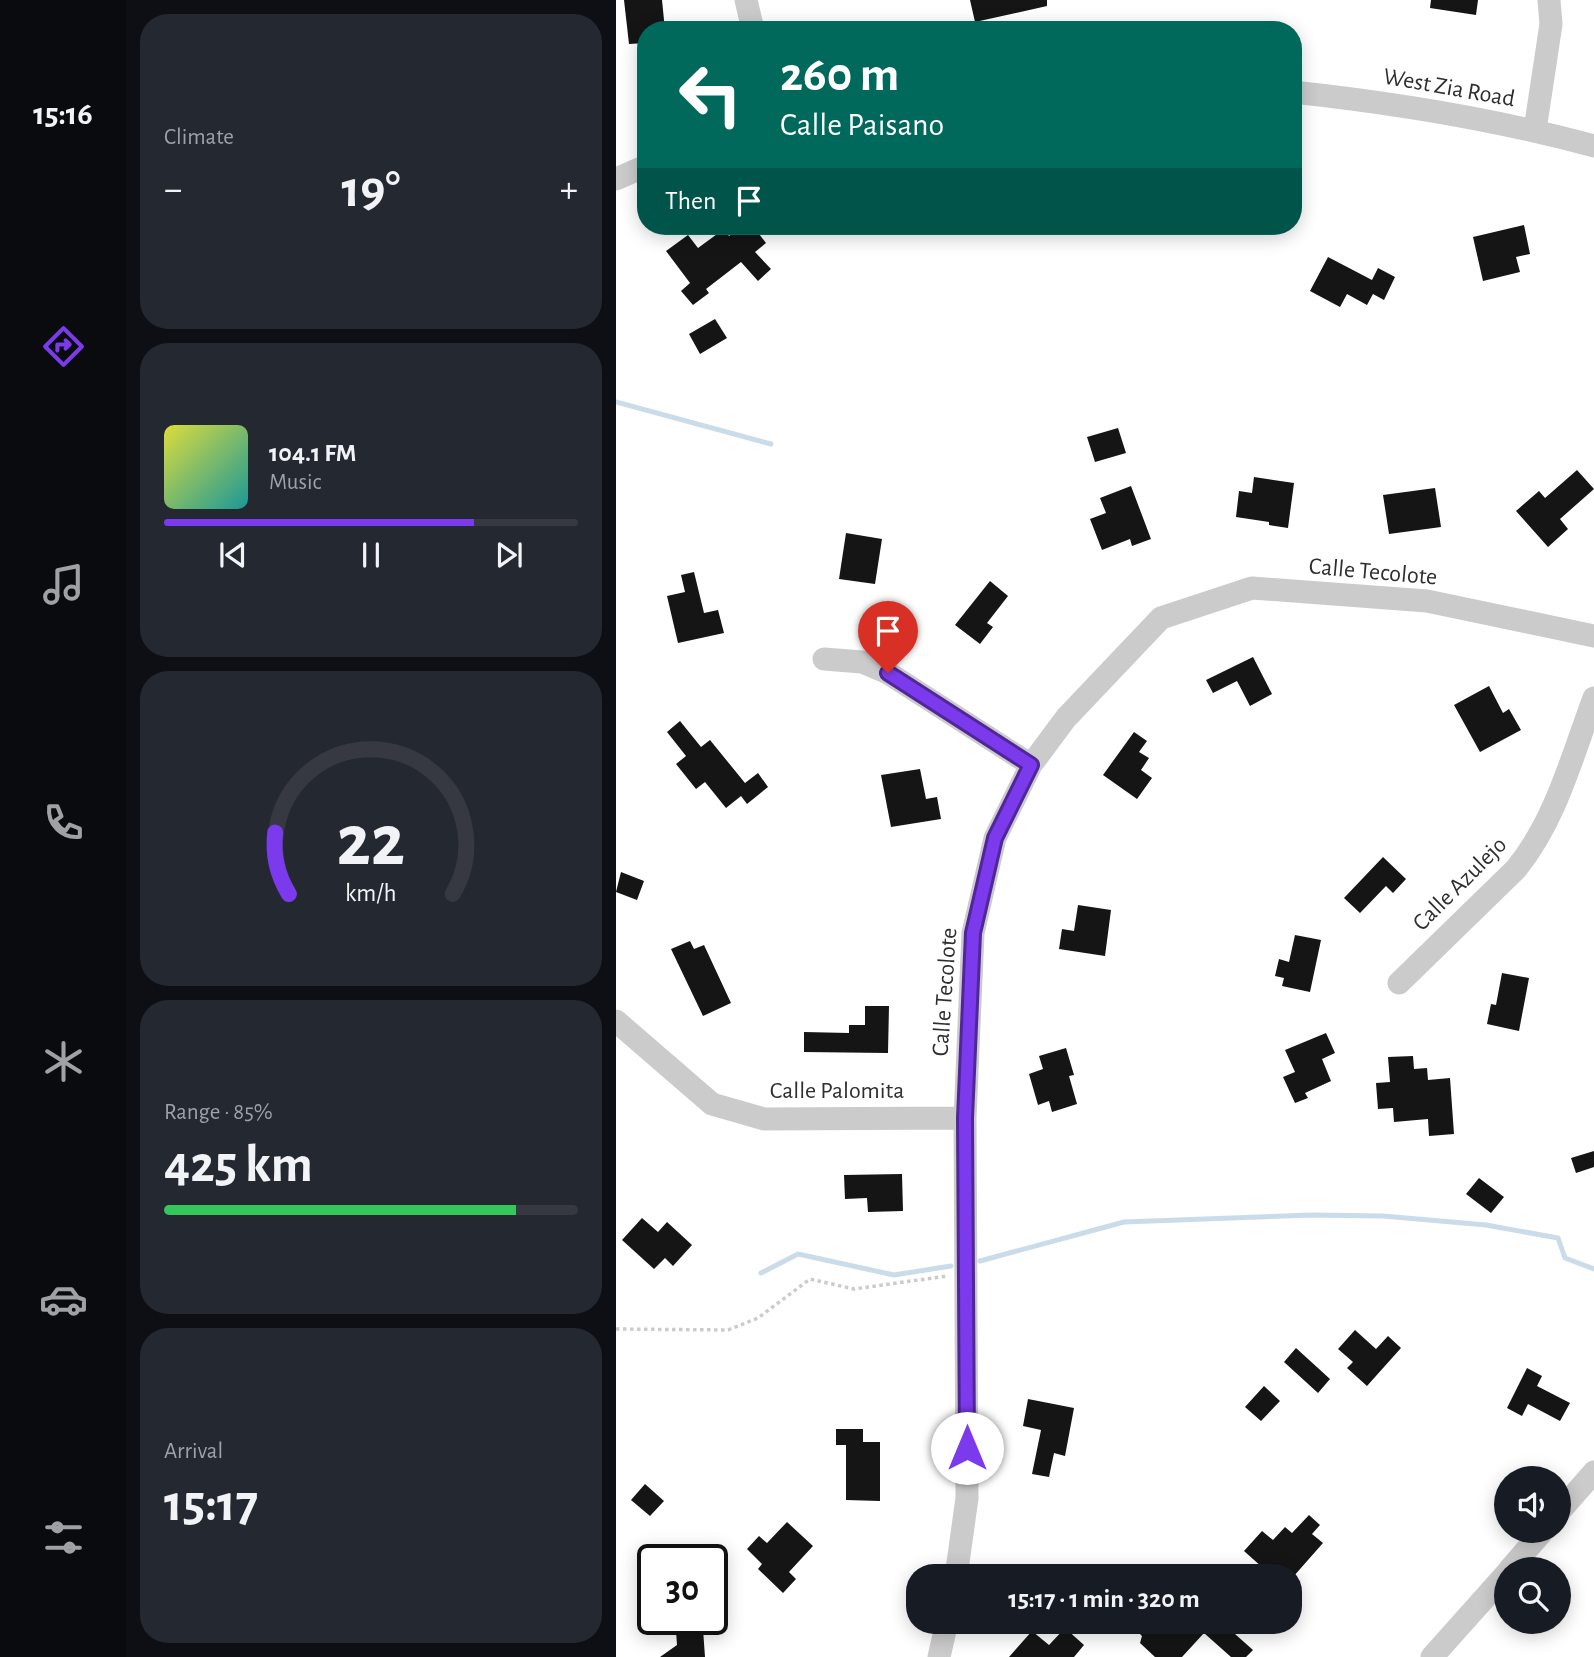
<!DOCTYPE html>
<meta charset="utf-8">
<style>
body{margin:0;font-family:"Alegreya Sans",sans-serif;background:#242831;color:#f1f3f6;height:100vh;display:flex;flex-direction:column;font-size:26px;white-space:nowrap}
*{box-sizing:border-box;margin:0}
p{font-size:23px;color:#9ea1a6}
.icon{flex:none;width:38px;height:38px;fill:none;stroke:currentColor;stroke-width:2;stroke-linecap:round;stroke-linejoin:round}
.map{position:relative;flex:1;overflow:hidden}
.sheet{display:flex;flex-direction:column;gap:14px;padding:14px;background:#0d0f14;width:490px}
.sheet>*{flex:none}
.guide{position:absolute;left:21px;top:21px;width:665px;height:214px;border-radius:28px;box-shadow:0 4px 18px #0003;background:#00695c;color:#fff;overflow:hidden}
.tools{position:absolute;left:878px;top:1466px;display:grid;gap:14px}
.tools a{display:grid;place-items:center;width:77px;height:77px;border-radius:50%;background:#171b24;box-shadow:0 4px 18px #0003;font-size:35px}
.speed{position:absolute;left:21px;top:1544px;display:flex;gap:14px;font-size:35px;font-weight:700;text-align:center}
.speed>*{display:grid;place-content:center;width:91px;height:91px;border-radius:50%;background:#171b24;box-shadow:0 4px 18px #0003;line-height:1}
.speed .limit{border:4px solid #111;border-radius:10px;background:#fff;color:#111}
.pin{position:absolute;display:grid;place-items:center;width:60px;height:60px;color:#fff;margin:-72px -30px;border-radius:50% 50% 50% 0;rotate:-45deg;box-shadow:0 0 7px #0007}
.pin .icon{rotate:45deg}
.me{position:absolute;width:77px;margin:-38px;rotate:0deg;stroke-linejoin:round;filter:drop-shadow(0 0 5px #0008)}
.turn{display:flex;align-items:center;gap:24px;height:147px;padding:0 28px;font-size:32px}
.turn .icon{width:91px;height:91px;stroke-width:2.5}
.turn b{display:block;font-size:49px;line-height:60px}
.then{display:flex;align-items:center;height:66px;padding:0 28px;background:#0003;gap:14px;font-size:26px}
.big{font-size:52px;font-weight:600;line-height:1.1}
.sheet .card{flex:1;display:flex;flex-direction:column;justify-content:center;gap:10px;min-width:0;padding:0 24px;border-radius:28px;background:#242831}
.sheet .dial{align-items:center;gap:0}
.dial svg{height:182px;overflow:visible;fill:none;stroke:#363941;stroke-width:7;stroke-linecap:round;text-anchor:middle}
.dial text{fill:#f1f3f6;stroke:none}
.song{display:flex;align-items:center;gap:21px}
.cover{width:84px;height:84px;border-radius:10px;background:linear-gradient(135deg,hsl(60 70% 55%),hsl(180 70% 35%))}
.played{height:7px;border-radius:4px;background:linear-gradient(90deg,#7c3aed 75%,#363941 75%)}
.keys{display:flex;justify-content:space-around;direction:ltr}
.heat{display:flex;justify-content:space-between;align-items:center;font-size:38px;direction:ltr}
.charge{height:10px;border-radius:5px;background:linear-gradient(90deg,#34c759 85%,#363941 0)}
.trip{position:absolute;left:290px;top:1564px;width:396px;height:70px;border-radius:28px;background:#171b24;box-shadow:0 4px 18px #0003;font-weight:600;line-height:70px;text-align:center}
main{display:flex;flex:1;min-height:0}
.dock{display:flex;flex-direction:column;width:126px;justify-content:space-around;align-items:center;background:#090b0e;color:#9ea1a6}
.dock .icon{width:49px;height:49px}
.dock .active{color:#7c3aed}
.dock b{font-size:32px;color:#f1f3f6}
.map>svg:first-child{display:block}
</style>
<main>
<nav class="dock">
<b>15:16</b>
<svg class="icon active" aria-label="directions" viewBox="0 0 24 24"><path d="M12 3l9 9-9 9-9-9zM9 14v-3h6M13 9l2 2-2 2"/></svg>
<svg class="icon" aria-label="music" viewBox="0 0 24 24"><path d="M9 18V5l10-2v13"/><circle cx="6" cy="18" r="3"/><circle cx="16" cy="16" r="3"/></svg>
<svg class="icon" aria-label="phone" viewBox="0 0 24 24"><path d="M5 4h4l2 5-3 2q2 4 5 5l2-3 5 2v4C11 20 4 13 5 4z"/></svg>
<svg class="icon" aria-label="climate" viewBox="0 0 24 24"><path d="M12 3v18M4 7l16 10M4 17L20 7"/></svg>
<svg class="icon" aria-label="car" viewBox="0 0 24 24"><path d="M5 17H2v-5l4-1 3-4h7l3 4 3 1v5h-3M9 17h6M6 11h13"/><circle cx="7" cy="17" r="2"/><circle cx="17" cy="17" r="2"/></svg>
<svg class="icon" aria-label="filters" viewBox="0 0 24 24"><path d="M4 7h16M4 17h16"/><circle cx="9" cy="7" r="2"/><circle cx="15" cy="17" r="2"/></svg>
</nav>
<section class="sheet">
<div class="card"><p>Climate</p>
<div class="heat"><a>−</a><b class="big">19°</b><a>+</a></div>
</div>
<div class="card">
<div class="song"><i class="cover"></i><div><b>104.1 FM</b><p>Music</p></div></div>
<div class="played"></div>
<div class="keys"><svg class="icon" aria-label="previous" viewBox="0 0 24 24"><path d="M18 5L8 12l10 7zM5 5v14"/></svg><svg class="icon" aria-label="pause" viewBox="0 0 24 24"><path d="M8 5v14M16 5v14"/></svg><svg class="icon" aria-label="next" viewBox="0 0 24 24"><path d="M6 5l10 7-10 7zM19 5v14"/></svg></div>
</div>
<div class="card dial"><svg viewBox="0 0 100 80">
<path d="M14 69A42 42 0 1 1 86 69"/>
<path d="M14 69A42 42 0 0 1 8 42" stroke="#7c3aed"/>
<text x="50" y="56" font-size="32" font-weight="700">22</text>
<text x="50" y="72" font-size="11">km/h</text>
</svg></div>
<div class="card"><p>Range · 85%</p><b class="big">425 km</b><div class="charge"></div></div>
<div class="card"><p>Arrival</p><b class="big">15:17</b></div>
</section>
<div class="map">
<svg width="978" height="1657" viewBox="0 0 978 1657">
<rect width="100%" height="100%" fill="#fff"/>
<g fill="none" stroke-linecap="round" stroke-linejoin="round">
<path stroke="#cadcea" stroke-width="5" d="M0 402 155 444
M364 1261 508 1222 696 1215 767 1216 870 1225 942 1238 949 1258 978 1269
M145 1273 182 1254 278 1275 335 1266"/>
</g>
<path fill="#151515" d="M8 0H46L49 30H30V43L13 44Z
M354 0H431V6L359 22Z
M815 0H862L860 15 814 8Z
M908 225 914 254 900 257 904 272 867 281 857 237Z
M126 226H137L150 243 139 252 155 269 142 281 125 262 90 289 93 293 77 305 65 291 74 283 50 251 72 235 82 248 108 229 113 236Z
M712 257 756 280 762 268 779 277 768 300 757 294 751 305 731 294 724 307 694 291Z
M99 319 111 338 84 354 73 334Z
M502 428 510 453 479 462 471 437Z
M961 470 978 489 944 519 952 529 932 547 900 511 923 491 929 498Z
M638 477 678 483 672 528 653 525V522L620 517 623 491 636 493Z
M515 486 535 539 516 546 514 539 486 550 474 519 490 513 484 498Z
M819 488 825 527 773 534 767 495Z
M230 533 266 539 259 584 223 579Z
M78 572 88 613 102 610 108 633 62 643 51 596 69 592 65 575Z
M374 581 392 596 371 623 377 627 364 644 339 625Z
M637 657 656 694 634 706 621 681 597 693 590 680Z
M873 686 887 713 893 709 905 730 864 752 838 705Z
M64 721 85 747 94 740 129 783 142 773 152 787 131 804 125 796 110 808 89 782 80 789 60 764 70 756 51 732Z
M518 732 531 741 523 752 533 758 525 770 536 778 521 799 487 775Z
M304 769 310 799 321 797 325 819 275 827 265 775Z
M767 857 790 879 777 893 770 886 744 913 728 898Z
M5 872 28 881 21 900 0 892Z
M462 905 495 910 489 956 443 949 446 929 458 931Z
M679 935 705 940 694 992 666 986 668 978 659 976 663 959 673 962Z
M74 941 78 949 88 945 115 1003 87 1016 55 949Z
M886 973 913 978 903 1031 871 1024 875 1004 880 1005Z
M249 1006H273L272 1053 188 1052V1032L233 1033V1025H249Z
M710 1033 719 1053 706 1059 715 1081 689 1093 692 1098 679 1103 667 1077 679 1072 669 1050Z
M450 1048 458 1075 453 1076 461 1104 436 1112 433 1101 422 1105 413 1074 427 1069 423 1056Z
M797 1056 798 1069 811 1068 812 1080 834 1078 838 1134 813 1136 812 1119 778 1122 777 1108 762 1109 760 1083 774 1082 772 1057Z
M978 1151V1167L960 1173 955 1158Z
M286 1174 287 1211 252 1212 251 1198 229 1199 228 1175Z
M863 1178 888 1197 875 1213 850 1194Z
M26 1218 42 1232 51 1222 76 1245 57 1266 49 1258 38 1269 6 1240Z
M739 1330 760 1349 772 1336 785 1348 751 1386 731 1368 737 1362 722 1349Z
M680 1348 714 1379 702 1393 668 1362Z
M911 1368 926 1376 921 1386 954 1403 944 1421 912 1404 906 1416 891 1408Z
M648 1386 664 1401 645 1421 629 1407Z
M412 1399 458 1408 449 1456 438 1453 433 1477 416 1474 425 1430 407 1426Z
M220 1429H247V1442H264V1501L230 1500V1445H220Z
M29 1484 48 1501 34 1516 15 1500Z
M693 1515 704 1525 696 1534 707 1543 677 1577H657L628 1551 646 1531 657 1540 669 1527 676 1533Z
M171 1522 197 1546 173 1572 180 1579 167 1593 142 1569 146 1564 131 1549 143 1536 151 1543Z
M533 1622H623L619 1634 637 1650 630 1657H615L588 1633 566 1657H539L524 1643 526 1636 523 1633Z
M449 1628 468 1645 458 1657H393L416 1631 433 1645Z
M87 1629 89 1657H44L61 1645 60 1631Z"/>
<g fill="none" stroke-linecap="round" stroke-linejoin="round">
<path stroke="#cbcbcb" stroke-width="3.5" stroke-dasharray="3.5 3.5" stroke-linecap="butt" d="M0 1329 112 1330 142 1318 194 1279 238 1289 331 1276"/>
<path stroke="#cbcbcb" stroke-width="23" d="M130 0 137 30
M677 92C779 103 879 119 978 146
M919 130 935 24 933 0
M0 179 30 166
M208 659 246 662 272 673 415 765
M783 983 900 869C940 820 956 756 978 698
M0 1021 96 1104 148 1119 349 1118
M943 1512 978 1472
M893 1570 927 1531
M340 1577 351 1498 349 1118 357 933 379 838 415 765 450 718 545 618 636 588 811 601 978 636
M323 1657 331 1622
M816 1657 891 1573"/>
</g>
<g fill="none" stroke-linecap="round" stroke-linejoin="round">
<g stroke="#51269a" stroke-width="18">
<path id="route" d="M272 673 415 765 379 838 357 933 349 1118 351 1448"/>
</g>
<use href="#route" stroke="#7c3aed" stroke-width="12"/>
</g>
<g text-anchor="middle" dominant-baseline="central" stroke-width="7" stroke-linejoin="round" paint-order="stroke">
<g font-size="24" fill="#2e2e2e" stroke="#fff">
<text transform="translate(833 88) rotate(10)">West Zia Road</text>
<text transform="translate(757 572) rotate(5)">Calle Tecolote</text>
<text transform="translate(844 884) rotate(-45)">Calle Azulejo</text>
<text transform="translate(329 992) rotate(-86)">Calle Tecolote</text>
<text x="221" y="1091">Calle Palomita</text>
</g>
</g>
</svg>
<div class="tools">
<a><svg class="icon" aria-label="sound" viewBox="0 0 24 24"><path d="M4 9h4l5-4v14l-5-4H4zM17 9q2 3 0 6"/></svg></a>
<a><svg class="icon" aria-label="search" viewBox="0 0 24 24"><circle cx="10" cy="10" r="6"/><path d="M15 15l6 6"/></svg></a>
</div>
<div class="speed"><div class="limit">30</div></div>
<div class="pin" style="left:272px;top:673px;background:#d93025"><svg class="icon" aria-label="arrive" viewBox="0 0 24 24"><path d="M6 21V4h12l-3 4 3 4H6"/></svg></div>
<svg class="me" style="left:351px;top:1448px" viewBox="-20 -20 40 40"><circle r="19" fill="#fff"/><path d="M0-13L10 11 0 6-10 11z" fill="#7c3aed"/></svg>
<div class="trip">15:17 · 1 min · 320 m</div>
<div class="guide">
<div class="turn"><svg class="icon" aria-label="left" viewBox="0 0 24 24"><path d="M17 20v-9H6M10 6l-5 5 5 5"/></svg><div><b>260 m</b>Calle Paisano</div></div>
<div class="then">Then<svg class="icon" aria-label="arrive" viewBox="0 0 24 24"><path d="M6 21V4h12l-3 4 3 4H6"/></svg></div>
</div>
</div>
</main>
